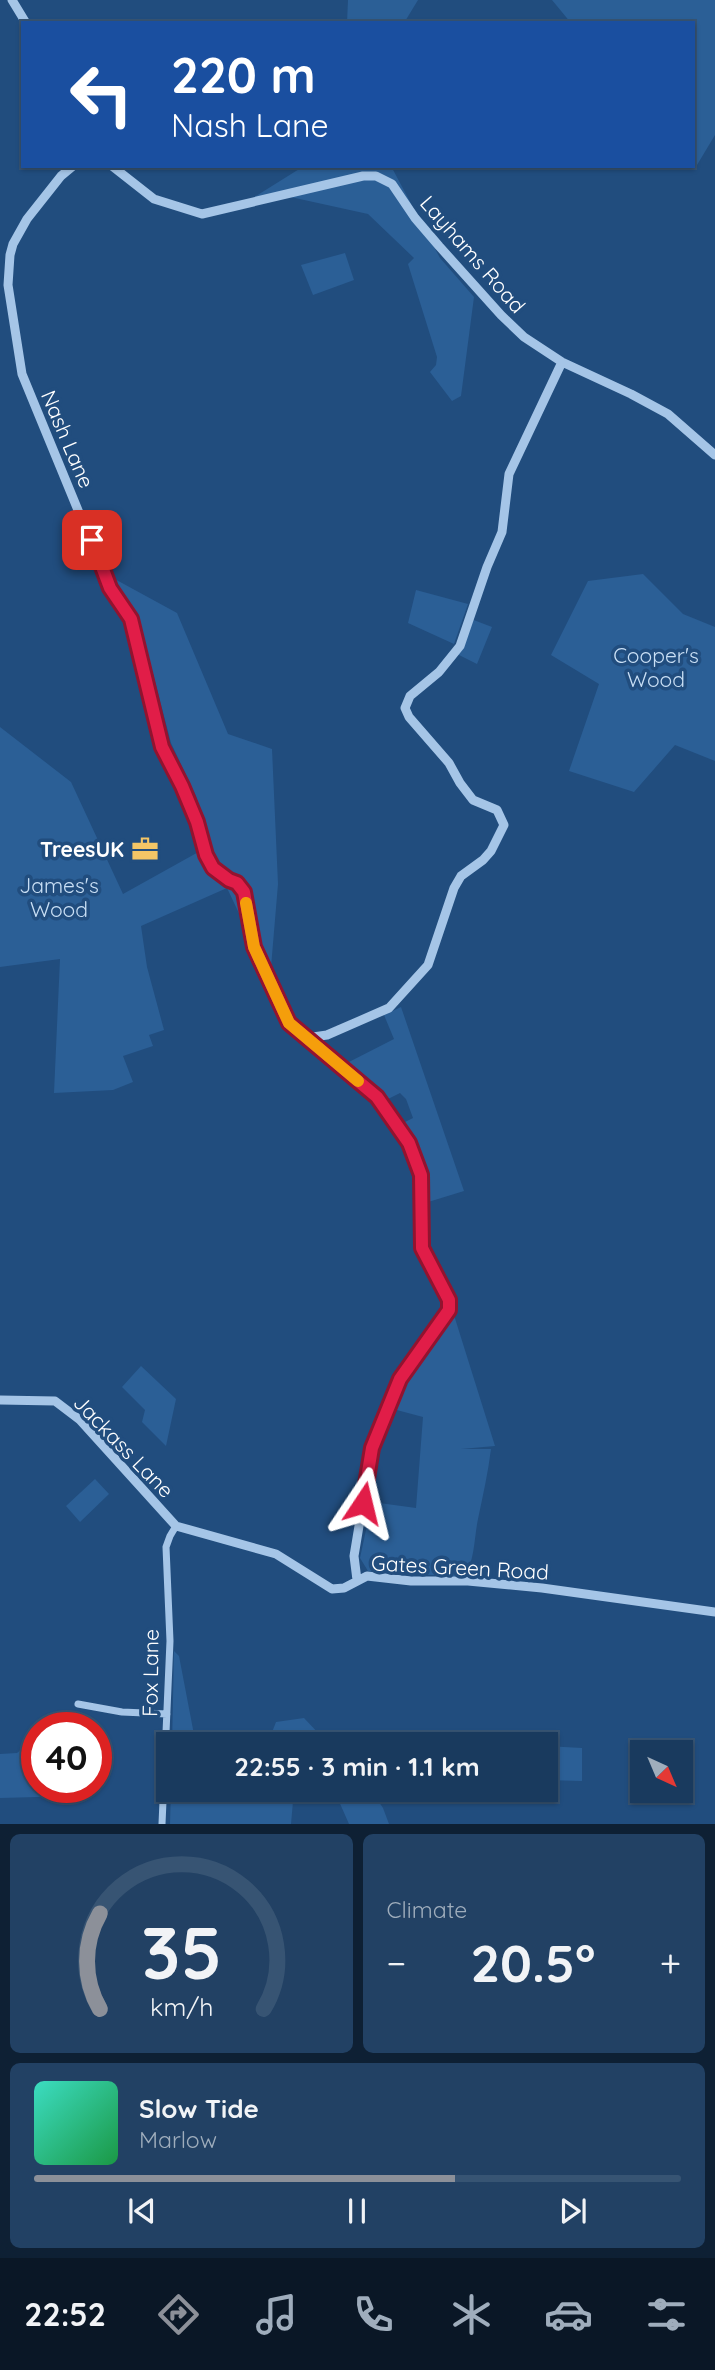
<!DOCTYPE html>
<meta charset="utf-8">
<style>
body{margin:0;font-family:Quicksand,sans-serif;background:#224164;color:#f1f3f6;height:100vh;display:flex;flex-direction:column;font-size:26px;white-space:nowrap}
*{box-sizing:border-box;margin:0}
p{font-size:23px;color:#9fadbc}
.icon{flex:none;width:38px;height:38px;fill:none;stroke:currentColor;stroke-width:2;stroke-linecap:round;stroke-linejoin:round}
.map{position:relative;height:1824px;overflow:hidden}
.side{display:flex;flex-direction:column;gap:10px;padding:10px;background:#0e2034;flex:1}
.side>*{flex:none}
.top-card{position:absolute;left:21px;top:21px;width:674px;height:147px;border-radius:0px;box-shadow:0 2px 5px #0004,0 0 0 2px #375473;background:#1a4fa0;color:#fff;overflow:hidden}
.needle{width:46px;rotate:136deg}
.buttons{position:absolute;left:630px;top:1740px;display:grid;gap:14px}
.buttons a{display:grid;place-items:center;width:63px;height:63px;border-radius:0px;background:#193a5e;box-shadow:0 2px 5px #0004,0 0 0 2px #375473;font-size:35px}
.speed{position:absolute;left:21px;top:1712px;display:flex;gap:14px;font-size:35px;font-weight:700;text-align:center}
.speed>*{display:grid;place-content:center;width:91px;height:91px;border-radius:50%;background:#193a5e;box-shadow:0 2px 5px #0004,0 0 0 2px #375473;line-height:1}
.speed .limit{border:10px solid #d22;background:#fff;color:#111}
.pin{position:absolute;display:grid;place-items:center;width:60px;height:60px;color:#fff;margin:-30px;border-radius:14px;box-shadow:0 4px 10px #0006}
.me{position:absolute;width:77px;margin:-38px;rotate:10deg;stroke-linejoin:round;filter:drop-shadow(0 0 5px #0008)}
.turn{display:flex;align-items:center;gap:24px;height:147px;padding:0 35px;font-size:32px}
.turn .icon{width:91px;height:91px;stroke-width:2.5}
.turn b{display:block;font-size:49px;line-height:60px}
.big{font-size:52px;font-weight:700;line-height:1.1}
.side .tile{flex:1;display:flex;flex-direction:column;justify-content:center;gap:10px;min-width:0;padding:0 24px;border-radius:10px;background:#224164}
.side .dial{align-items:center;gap:0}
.dial svg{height:182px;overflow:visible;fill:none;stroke:#375473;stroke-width:7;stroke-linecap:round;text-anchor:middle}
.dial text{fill:#f1f3f6;stroke:none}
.song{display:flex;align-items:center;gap:21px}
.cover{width:84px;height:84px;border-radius:10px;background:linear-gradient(135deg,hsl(170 70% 55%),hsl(140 70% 35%))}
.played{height:7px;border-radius:4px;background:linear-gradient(90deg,#8c9099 65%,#375473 65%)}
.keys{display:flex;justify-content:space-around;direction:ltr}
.heat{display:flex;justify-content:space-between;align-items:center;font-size:38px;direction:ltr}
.side .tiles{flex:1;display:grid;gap:10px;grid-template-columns:1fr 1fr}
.tile:last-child{grid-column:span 2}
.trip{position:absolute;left:156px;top:1732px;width:402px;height:70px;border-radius:0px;background:#193a5e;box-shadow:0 2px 5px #0004,0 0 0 2px #375473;font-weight:700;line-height:70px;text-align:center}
.tabs{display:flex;height:112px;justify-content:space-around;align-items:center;background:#0a1726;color:#9fadbc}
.tabs .icon{width:49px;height:49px}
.tabs .selected{color:#8c9099}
.tabs b{font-size:32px;color:#f1f3f6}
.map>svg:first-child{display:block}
</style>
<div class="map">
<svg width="715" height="1824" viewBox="0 0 715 1824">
<rect width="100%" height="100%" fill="#214d7e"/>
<path fill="#2b5f96" d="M348 0H418L404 23H347Z
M552 0H715V135L697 165 693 166V23H571Z
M304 166H391L440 258 474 297 461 396 452 401 430 372 436 365 437 357 408 264 414 258 368 214 286 196 235 209Z
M345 253 354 280 313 295 301 265Z
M643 574 683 614 715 627V761L675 745 634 792 569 771 599 684 551 655 588 581Z
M111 577 177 613 228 734 272 749 278 884 270 979 227 888 141 926 147 967 164 1030 149 1035 153 1046 123 1056 133 1082 113 1090 54 1093 60 959 0 967V727L71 782 123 894 211 845 196 796 171 743 139 620Z
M416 590 468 604 454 644 408 623Z
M471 619 492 627 477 664 457 654Z
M401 1007 464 1191 425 1203 421 1159 401 1124 413 1118 406 1099 400 1093 386 1100 372 1085 345 1064 394 1039 384 1015Z
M453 1312 495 1446 461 1449H491C488 1473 483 1495 478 1519 474 1538 475 1561 464 1577L368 1571 360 1558 372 1502 416 1508 423 1417 393 1409 405 1380Z
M141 1366 176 1399 166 1446 142 1422 145 1410 122 1387Z
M95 1479 109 1494 80 1522 66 1506Z
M174 1651 179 1656 196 1745H172Z
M304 1718 322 1737 339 1742 341 1745H267L276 1722Z
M37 1737V1787H75L74 1796 0 1798V1754L17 1753Z
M546 1746 582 1748V1781L546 1780Z
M171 1790H294L291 1824H170Z
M334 1790H371L383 1808 389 1824H349Z"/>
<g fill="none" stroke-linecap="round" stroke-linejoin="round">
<path stroke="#a5c5e7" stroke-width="7" d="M78 1704 122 1712 167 1714
M162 1824 170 1641 166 1547 170 1536 176 1526"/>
<path stroke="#a5c5e7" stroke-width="9" d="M12 0 26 23
M73 166 61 176 27 219 13 244 10 255 8 285 22 374 110 588 131 619 162 747 182 786 196 822 206 855 213 868 229 880 237 883 244 892 254 947 289 1023 377 1097 409 1143 421 1175 422 1248 449 1300V1310L400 1379 379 1429 372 1448 354 1556 357 1580
M112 166 154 199 202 214 363 176H376L392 184 415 218 439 246 501 315 524 337 562 362 631 394 668 414 715 455
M306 1038 327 1035 389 1008 428 965 454 888 461 876 483 860 491 851 504 825 497 810 473 800 460 783 449 763 409 717 405 708 410 696 439 672 460 646 487 567 502 532 509 474 562 362
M0 1400 55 1401 80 1420 176 1526 276 1554 332 1589 344 1588 367 1576 411 1581H468L542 1588 715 1612"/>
</g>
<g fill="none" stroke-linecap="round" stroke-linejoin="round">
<g stroke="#92132f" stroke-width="18">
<path id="route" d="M92 540 110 588 131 619 162 747 182 786 197 822 206 855 213 868 229 880 237 883 244 892 254 947 289 1023 377 1097 409 1143 421 1175 422 1248 449 1300V1310L400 1379 372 1448 363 1503"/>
</g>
<use href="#route" stroke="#e11d48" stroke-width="12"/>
<path stroke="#f59e0b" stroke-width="12" d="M246 903 254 947 289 1023 358 1081"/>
</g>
<defs>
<g id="office-bare" transform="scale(2.1)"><path d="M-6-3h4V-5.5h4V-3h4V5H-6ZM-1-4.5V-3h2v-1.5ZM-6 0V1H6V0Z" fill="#f4c666" stroke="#214d7e" stroke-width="2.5" paint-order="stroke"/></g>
</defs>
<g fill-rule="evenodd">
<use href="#office-bare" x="145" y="849"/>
</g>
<g text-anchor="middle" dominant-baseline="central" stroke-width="7" stroke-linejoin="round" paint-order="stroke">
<g font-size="21" fill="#fff" stroke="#214d7e">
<text transform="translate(473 254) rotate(49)">Layhams Road</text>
<text transform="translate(68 439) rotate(67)">Nash Lane</text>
<text transform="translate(124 1446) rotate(46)">Jackass Lane</text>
<text transform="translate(460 1567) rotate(3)">Gates Green Road</text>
<text transform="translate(150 1673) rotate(-89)">Fox Lane</text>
</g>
<g font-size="21" fill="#c9dff5" stroke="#214d7e">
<text x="656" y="655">Cooper's<tspan x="656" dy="24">Wood</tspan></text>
<text x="59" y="885">James's<tspan x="59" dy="24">Wood</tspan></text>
</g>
<g font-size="21" font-weight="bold" fill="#fff" stroke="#214d7e" text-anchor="end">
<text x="124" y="849">TreesUK</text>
</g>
</g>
</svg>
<div class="buttons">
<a><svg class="needle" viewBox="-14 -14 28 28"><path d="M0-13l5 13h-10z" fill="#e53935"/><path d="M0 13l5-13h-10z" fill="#9fadbc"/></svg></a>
</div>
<div class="speed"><div class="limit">40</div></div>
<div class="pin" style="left:92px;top:540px;background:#d93025"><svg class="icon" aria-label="arrive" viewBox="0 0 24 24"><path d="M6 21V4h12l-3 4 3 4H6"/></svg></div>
<svg class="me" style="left:363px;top:1503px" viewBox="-20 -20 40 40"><path d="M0-17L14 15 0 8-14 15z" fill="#e11d48" stroke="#fff" stroke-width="4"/></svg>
<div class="trip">22:55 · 3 min · 1.1 km</div>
<div class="top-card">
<div class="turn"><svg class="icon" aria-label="left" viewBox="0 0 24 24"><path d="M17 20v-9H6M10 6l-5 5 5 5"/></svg><div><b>220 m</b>Nash Lane</div></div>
</div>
</div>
<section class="side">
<div class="tiles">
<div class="tile dial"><svg viewBox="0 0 100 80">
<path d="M14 69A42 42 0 1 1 86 69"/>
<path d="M14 69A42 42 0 0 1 14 27" stroke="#8c9099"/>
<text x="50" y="56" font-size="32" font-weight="700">35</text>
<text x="50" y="72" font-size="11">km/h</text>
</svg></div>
<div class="tile"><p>Climate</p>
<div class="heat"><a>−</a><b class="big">20.5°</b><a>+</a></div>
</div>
<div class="tile">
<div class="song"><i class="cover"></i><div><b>Slow Tide</b><p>Marlow</p></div></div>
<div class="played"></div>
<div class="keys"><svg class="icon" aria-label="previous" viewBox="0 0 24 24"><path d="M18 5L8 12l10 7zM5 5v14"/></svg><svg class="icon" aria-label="pause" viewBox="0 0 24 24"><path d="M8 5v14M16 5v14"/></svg><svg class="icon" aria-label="next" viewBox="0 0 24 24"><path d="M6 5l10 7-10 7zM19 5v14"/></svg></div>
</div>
</div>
</section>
<nav class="tabs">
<b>22:52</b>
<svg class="icon selected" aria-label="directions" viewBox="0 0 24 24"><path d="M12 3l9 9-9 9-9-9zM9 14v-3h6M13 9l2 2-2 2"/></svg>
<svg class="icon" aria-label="music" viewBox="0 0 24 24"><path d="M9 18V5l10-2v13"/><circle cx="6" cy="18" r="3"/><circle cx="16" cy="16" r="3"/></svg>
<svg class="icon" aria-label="phone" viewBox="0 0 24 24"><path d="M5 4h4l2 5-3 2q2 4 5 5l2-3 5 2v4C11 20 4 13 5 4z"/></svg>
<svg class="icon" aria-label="climate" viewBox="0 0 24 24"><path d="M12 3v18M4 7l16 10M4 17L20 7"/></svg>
<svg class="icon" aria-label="car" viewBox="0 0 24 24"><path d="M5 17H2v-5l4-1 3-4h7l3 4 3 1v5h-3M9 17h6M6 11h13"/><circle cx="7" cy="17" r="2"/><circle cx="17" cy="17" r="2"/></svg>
<svg class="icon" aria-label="filters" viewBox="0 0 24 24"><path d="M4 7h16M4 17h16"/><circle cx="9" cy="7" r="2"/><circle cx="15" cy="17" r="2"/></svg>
</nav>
